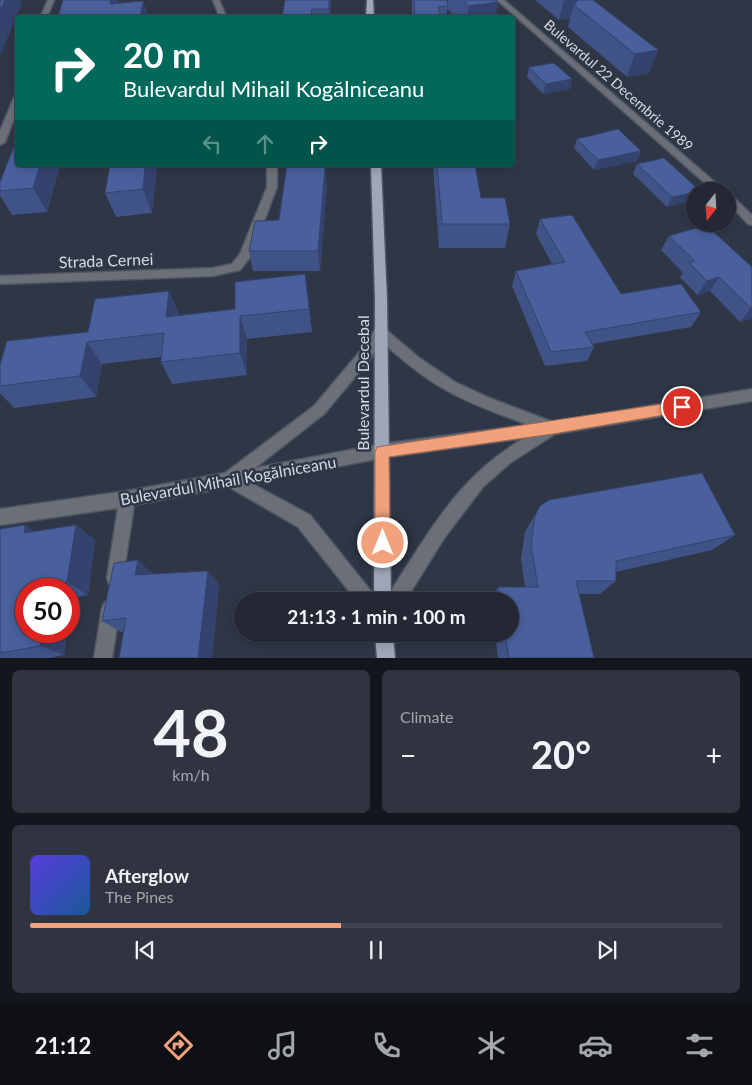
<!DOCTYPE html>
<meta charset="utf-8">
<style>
body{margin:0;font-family:Lato,sans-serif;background:#2f3440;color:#f1f3f6;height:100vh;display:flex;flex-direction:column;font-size:19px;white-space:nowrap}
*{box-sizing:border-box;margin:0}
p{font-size:16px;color:#a3a6ac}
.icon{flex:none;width:28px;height:28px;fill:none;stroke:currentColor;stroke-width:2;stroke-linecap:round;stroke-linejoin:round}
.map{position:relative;height:658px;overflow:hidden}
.details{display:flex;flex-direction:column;gap:12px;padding:12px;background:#13161d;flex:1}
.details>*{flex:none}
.top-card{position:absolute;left:15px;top:15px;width:500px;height:152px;border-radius:5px;box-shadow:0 2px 8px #0003,0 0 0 1px #40444f;background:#00695c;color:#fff;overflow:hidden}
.needle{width:32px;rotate:197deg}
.tools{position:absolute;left:686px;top:182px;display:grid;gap:10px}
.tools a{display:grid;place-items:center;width:50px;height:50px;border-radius:50%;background:#232834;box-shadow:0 2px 8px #0003,0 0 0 1px #40444f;font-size:25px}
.speed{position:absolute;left:15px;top:578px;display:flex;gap:10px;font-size:25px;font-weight:700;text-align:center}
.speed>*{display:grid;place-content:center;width:65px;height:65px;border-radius:50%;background:#232834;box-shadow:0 2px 8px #0003,0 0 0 1px #40444f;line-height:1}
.speed .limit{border:8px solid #d22;background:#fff;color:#111}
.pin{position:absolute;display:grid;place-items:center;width:42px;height:42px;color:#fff;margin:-21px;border:2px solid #fff;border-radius:50%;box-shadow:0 1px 5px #0007}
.me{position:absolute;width:55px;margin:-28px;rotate:0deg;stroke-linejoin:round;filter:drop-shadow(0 0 4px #0008)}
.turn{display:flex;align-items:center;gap:18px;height:105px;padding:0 25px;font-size:22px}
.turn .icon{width:65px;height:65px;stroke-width:2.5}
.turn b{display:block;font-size:35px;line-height:42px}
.lanes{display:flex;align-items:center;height:48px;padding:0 25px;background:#0003;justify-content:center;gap:25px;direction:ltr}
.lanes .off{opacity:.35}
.big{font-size:38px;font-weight:700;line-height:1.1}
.details .tile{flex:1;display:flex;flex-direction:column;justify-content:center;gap:8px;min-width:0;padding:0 18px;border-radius:8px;background:#2f3440}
.details .dial{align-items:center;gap:0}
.dial b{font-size:65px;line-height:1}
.song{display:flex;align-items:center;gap:15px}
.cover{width:60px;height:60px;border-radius:8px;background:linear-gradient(135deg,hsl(250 70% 55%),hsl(210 70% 35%))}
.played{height:5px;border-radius:2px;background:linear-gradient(90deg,#f1a17c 45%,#40444f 45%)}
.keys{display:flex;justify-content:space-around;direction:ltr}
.heat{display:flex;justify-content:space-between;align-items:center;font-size:28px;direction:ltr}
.details .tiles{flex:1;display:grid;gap:12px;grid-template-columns:1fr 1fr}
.tile:last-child{grid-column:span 2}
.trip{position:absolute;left:234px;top:592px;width:285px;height:50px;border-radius:25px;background:#232834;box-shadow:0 2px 8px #0003,0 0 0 1px #40444f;font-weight:700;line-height:50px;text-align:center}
.tab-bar{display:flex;height:80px;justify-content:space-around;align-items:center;background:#0e1015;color:#a3a6ac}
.tab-bar .icon{width:35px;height:35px}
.tab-bar .active{color:#f1a17c}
.tab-bar b{font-size:22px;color:#f1f3f6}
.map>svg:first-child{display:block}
</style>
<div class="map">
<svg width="752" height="658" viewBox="0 0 752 658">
<rect width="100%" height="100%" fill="#2f3646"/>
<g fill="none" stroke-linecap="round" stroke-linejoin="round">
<g stroke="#4d5462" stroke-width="3">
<path id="minor" d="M48 0H54L47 18H40Z
M213 0H219L227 18H220Z
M497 0H504L725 191H714Z
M15 95H18V109L5 142 0 145V131Z
M267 165H277V187L251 256 240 270 213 276 0 284V276L213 268 232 264 240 254 267 187Z
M728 195 732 196 752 215V225L748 224 728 203Z
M380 327 384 328 418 357 455 382 492 399 553 422 752 389V401L555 434 510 463 483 487 445 537 405 601H386C393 586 403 572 412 558 445 506 471 470 524 438L382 458 251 483 310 515 374 595 376 601H357L298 527 229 487 134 505 123 578 121 584 115 586 109 584 107 578 118 508 0 525V509L127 491 225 473 314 406 361 350 376 328ZM381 341C401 359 422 377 446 390 472 405 500 414 528 425L382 444 255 468 324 414 371 358Z
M111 599 117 602 120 608 112 658H94L102 608 105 602Z"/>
</g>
<g stroke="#4d5462" stroke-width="3">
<path id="major" d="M367 0H373L374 18H366Z
M371 165H381L387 300 391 601H374L375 300Z
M375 634H393L395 658H377Z"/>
</g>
<use href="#minor" fill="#6b6f77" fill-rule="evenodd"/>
<use href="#major" fill="#9fa6b7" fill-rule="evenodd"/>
</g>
<path fill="#3f5387" d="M63 0H118L117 3 143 1 148 18H58Z
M285 0H331L330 18H282Z
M412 0H447L448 6 446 18H412Z
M448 0H496V18H456L447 8Z
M535 0H593L658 50 649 73 627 77 568 27 570 18 559 20Z
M529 67 572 79 570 89 543 94 527 77Z
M577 139 641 151 637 161 594 170 574 148Z
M637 164 700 191H695V199L694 200 667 207 633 174Z
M18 165H60L47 212 12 215 0 196V182Z
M157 165 152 213 116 217 105 193Z
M287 165H317V167L327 186 320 271H253L249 251 279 220Z
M433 165H475L481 198 510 224 505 248H439Z
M540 219 621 294 701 312 691 327 592 344 594 347 587 361 545 366 512 286 516 271 552 264 536 234Z
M669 236 752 267V318L740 322 710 291 697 295 680 277 683 273 661 250Z
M305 274 312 332 247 339V375L172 384 161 362V357L102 364 96 397 14 408 0 393V365L88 332 169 291 179 314V316L235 309Z
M540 506 735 535 712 550 616 572V581L600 594H579L594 658H498L495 634H510V601H490V600L498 587H525L521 559 525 532Z
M25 525 35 532 76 525 95 540 88 595 72 598 69 622V589H26V631H67L64 655 50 658H0V529Z
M153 574 219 584 212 658H119L124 632H121L102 621Z"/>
<path fill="#33436e" d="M5 0H20L22 3 0 56V10Z
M107 0H118L116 10 118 18Z
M329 0H331L330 18H329Z
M564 0H581L574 5 570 18 559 20Z
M143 1 148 18H140Z
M498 2 496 18H467L469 6Z
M658 50 649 73 627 77 635 54Z
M572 79 570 89 543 94 546 84Z
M641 151 637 161 594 170 598 160Z
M40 165H60L47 212 33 188Z
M145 165H157L152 213 143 189Z
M325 167 327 186 320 271 318 251Z
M695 192V199L694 200 667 207 672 197Z
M305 274 309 298 312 332 309 309Z
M719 277 710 291 697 295 707 281Z
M169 291 179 314 177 340 166 317Z
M751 308H752V318L740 322Z
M240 316 247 339V375L240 353Z
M87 342 102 364 96 397 80 376Z
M25 525 48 541 24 533Z
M76 525 95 540 88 595 67 582Z
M138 560 153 574 151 589 135 575Z
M208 571 219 584 212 658H198Z
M50 585 56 589H50Z
M69 596 72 598 69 622Z
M43 631H67L64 655 40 646Z"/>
<path fill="#49609d" stroke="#33436e" d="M0 0H5L0 10Z
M63 0H111L110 4 143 1 140 18H84L85 15 58 17Z
M285 0H329V9H312L311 18H282Z
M414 0H447L448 6 438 7 441 18H415Z
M463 0H496L498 2 469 6Z
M578 0H593L658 50 635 54 574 5Z
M554 63 572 79 546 84 529 67Z
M618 129 641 151 598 160 577 139Z
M18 136V165H40L33 188 0 191V182Z
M664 158 700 191 672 197 637 164Z
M110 165H145L143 189 105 193Z
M287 165H313V167H325L318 251H249L255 221 279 220Z
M437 165H475L481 198H505L510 224H442Z
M572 215 621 294 681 284 701 312 585 332 594 347 551 352 516 271 565 262 540 219Z
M706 225 752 267V308H751L719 277 707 281 689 263 695 261 669 236Z
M305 274 309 309 240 316V353L161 362 164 333 87 342 80 376 0 386V365L7 341 88 332 95 299 169 291 166 317 235 309V282Z
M702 473 735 535 616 561V581H576L594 658H509L505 634H510V601H500L498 587H538L531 545 535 516 540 506 549 500Z
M25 525 24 533 76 525 67 582 50 585V589H26V631H43L40 646 0 653V529Z
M138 560 135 575 208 571 198 658H119L126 618 102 621 114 563Z"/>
<path fill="#f1a17c" stroke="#9d6951" d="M682 401 687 403 689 407 687 411 682 412 553 434 389 457 390 543 388 548 383 550 377 548 375 543V452L377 447Z"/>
<g text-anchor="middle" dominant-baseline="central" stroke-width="5" stroke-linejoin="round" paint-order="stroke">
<g font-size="14" fill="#d5dae4" stroke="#2f3646">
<text transform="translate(619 85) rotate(41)">Bulevardul 22 Decembrie 1989</text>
</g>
<g font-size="16" fill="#d5dae4" stroke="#2f3646">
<text transform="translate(106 260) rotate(-2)">Strada Cernei</text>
<text transform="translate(362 383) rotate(-90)">Bulevardul Decebal</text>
<text transform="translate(228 480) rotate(-10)">Bulevardul Mihail Kogălniceanu</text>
</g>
</g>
</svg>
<div class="tools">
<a><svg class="needle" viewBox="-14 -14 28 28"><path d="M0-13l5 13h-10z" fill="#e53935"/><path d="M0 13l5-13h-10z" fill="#a3a6ac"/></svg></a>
</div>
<div class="speed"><div class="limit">50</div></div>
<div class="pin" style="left:682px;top:407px;background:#d93025"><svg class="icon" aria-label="arrive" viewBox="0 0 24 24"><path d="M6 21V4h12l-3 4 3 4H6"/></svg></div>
<svg class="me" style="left:383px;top:543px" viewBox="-20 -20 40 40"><circle r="17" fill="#f1a17c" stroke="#fff" stroke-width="3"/><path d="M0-11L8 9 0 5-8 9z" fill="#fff"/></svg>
<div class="trip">21:13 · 1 min · 100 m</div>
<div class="top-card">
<div class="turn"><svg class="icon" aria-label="right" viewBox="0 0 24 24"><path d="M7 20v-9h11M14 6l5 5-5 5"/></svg><div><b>20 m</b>Bulevardul Mihail Kogălniceanu</div></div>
<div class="lanes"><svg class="icon off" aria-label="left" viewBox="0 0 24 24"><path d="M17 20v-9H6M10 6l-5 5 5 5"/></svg><svg class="icon off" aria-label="ahead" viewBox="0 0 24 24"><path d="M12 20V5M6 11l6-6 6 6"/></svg><svg class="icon" aria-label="right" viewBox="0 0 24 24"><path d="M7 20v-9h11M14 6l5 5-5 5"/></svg></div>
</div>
</div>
<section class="details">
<div class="tiles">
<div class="tile dial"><b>48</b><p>km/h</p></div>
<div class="tile"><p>Climate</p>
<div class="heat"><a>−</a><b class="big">20°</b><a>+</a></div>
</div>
<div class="tile">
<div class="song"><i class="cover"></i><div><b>Afterglow</b><p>The Pines</p></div></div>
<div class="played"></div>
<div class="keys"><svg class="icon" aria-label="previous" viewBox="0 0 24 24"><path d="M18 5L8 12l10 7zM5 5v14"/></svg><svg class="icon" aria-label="pause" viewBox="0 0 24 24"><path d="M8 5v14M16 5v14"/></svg><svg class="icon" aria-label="next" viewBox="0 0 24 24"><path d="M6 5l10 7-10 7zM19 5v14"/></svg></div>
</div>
</div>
</section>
<nav class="tab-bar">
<b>21:12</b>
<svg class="icon active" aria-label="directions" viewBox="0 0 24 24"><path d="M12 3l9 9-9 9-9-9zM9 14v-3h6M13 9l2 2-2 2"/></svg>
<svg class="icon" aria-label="music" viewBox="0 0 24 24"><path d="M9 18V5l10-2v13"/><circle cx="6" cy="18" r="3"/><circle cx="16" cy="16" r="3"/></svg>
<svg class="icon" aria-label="phone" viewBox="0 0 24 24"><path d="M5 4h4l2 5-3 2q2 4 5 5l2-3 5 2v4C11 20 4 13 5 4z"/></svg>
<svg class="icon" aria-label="climate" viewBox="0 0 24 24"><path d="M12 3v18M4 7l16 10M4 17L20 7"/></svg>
<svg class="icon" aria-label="car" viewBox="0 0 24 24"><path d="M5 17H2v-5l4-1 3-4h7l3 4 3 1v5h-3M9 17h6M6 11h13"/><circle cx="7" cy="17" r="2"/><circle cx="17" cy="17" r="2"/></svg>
<svg class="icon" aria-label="filters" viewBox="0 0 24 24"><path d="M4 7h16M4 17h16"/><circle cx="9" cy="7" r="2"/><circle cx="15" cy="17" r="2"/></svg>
</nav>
